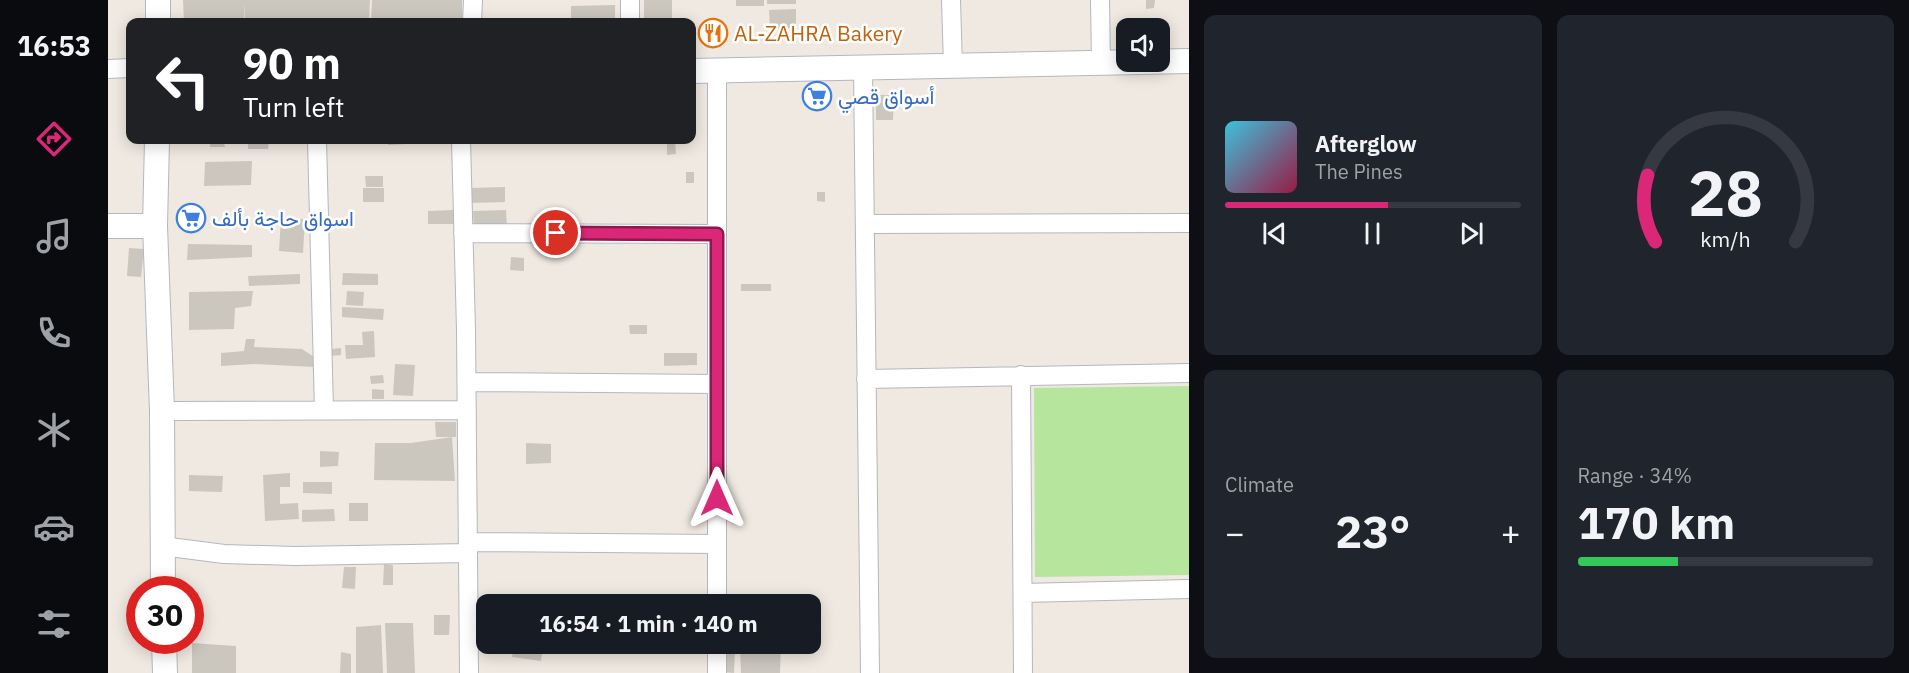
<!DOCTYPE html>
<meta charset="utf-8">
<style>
body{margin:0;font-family:"IBM Plex Sans",Vazirmatn,sans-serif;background:#20242c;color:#f1f3f6;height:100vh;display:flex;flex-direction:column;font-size:22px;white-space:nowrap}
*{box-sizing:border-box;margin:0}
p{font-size:20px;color:#9ea1a6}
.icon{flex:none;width:33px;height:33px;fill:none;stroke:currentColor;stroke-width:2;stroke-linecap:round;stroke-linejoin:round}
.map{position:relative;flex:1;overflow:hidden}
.drawer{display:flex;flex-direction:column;gap:15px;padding:15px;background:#0d0f14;width:720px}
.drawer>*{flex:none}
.hud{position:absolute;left:18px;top:18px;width:570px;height:126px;border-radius:12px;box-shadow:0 3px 15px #0003;background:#202124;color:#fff;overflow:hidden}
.controls{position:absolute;left:1008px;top:18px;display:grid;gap:12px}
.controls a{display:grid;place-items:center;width:54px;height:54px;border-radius:12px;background:#171b24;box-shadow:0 3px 15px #0003;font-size:30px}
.speed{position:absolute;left:18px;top:576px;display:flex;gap:12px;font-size:30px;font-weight:700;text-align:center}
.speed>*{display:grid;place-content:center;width:78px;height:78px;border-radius:50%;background:#171b24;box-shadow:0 3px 15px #0003;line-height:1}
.speed .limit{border:9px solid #d22;background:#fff;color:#111}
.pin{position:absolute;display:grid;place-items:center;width:51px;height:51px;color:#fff;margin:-26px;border:3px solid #fff;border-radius:50%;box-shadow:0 2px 6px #0007}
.me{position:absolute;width:66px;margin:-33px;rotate:0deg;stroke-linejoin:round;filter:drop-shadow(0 0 4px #0008)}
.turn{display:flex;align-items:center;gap:21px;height:126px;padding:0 18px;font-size:27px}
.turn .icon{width:78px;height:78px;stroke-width:2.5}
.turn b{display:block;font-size:42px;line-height:51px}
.big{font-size:45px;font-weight:700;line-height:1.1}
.drawer .card{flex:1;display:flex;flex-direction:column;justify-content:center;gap:9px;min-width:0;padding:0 21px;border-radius:12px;background:#20242c}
.drawer .dial{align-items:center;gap:0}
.dial svg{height:156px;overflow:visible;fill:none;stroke:#363941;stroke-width:7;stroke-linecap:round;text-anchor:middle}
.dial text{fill:#f1f3f6;stroke:none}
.song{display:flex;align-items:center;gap:18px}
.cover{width:72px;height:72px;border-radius:9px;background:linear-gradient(135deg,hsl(190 70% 55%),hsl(340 70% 35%))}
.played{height:6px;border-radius:3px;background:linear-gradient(90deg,#db2777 55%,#363941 55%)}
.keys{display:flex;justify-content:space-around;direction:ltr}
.heat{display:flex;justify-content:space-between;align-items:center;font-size:33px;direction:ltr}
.charge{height:9px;border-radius:4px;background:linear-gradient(90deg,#34c759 34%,#363941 0)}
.drawer .tiles{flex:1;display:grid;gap:15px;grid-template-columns:repeat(2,1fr)}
.trip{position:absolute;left:368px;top:594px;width:345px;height:60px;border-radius:12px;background:#171b24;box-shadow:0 3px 15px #0003;font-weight:700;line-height:60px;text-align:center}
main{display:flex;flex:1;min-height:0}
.menu{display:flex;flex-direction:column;width:108px;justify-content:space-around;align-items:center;background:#090b0e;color:#9ea1a6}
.menu .icon{width:42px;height:42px}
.menu .selected{color:#db2777}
.menu b{font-size:27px;color:#f1f3f6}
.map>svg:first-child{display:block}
</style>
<main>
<nav class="menu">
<b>16:53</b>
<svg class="icon selected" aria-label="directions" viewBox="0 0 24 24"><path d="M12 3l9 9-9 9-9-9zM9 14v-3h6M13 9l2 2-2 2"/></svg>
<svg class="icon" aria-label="music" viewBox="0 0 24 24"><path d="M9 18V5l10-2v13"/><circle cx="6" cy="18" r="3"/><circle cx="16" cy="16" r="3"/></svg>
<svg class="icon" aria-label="phone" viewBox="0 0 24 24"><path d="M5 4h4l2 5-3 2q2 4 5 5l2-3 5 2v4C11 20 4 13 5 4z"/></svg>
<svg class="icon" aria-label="climate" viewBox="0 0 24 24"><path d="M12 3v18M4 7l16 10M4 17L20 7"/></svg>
<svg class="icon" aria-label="car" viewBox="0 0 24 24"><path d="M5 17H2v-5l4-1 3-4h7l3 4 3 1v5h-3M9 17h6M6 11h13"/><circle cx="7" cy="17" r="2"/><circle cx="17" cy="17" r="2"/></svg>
<svg class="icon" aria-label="filters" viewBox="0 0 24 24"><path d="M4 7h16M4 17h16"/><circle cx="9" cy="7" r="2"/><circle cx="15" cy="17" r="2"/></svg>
</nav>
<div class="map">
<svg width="1081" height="673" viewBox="0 0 1081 673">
<rect width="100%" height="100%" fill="#efe9e1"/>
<path fill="#b6e59e" d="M1081 386V575L927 577 926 388Z"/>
<path fill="#cbc7bf" d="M75 0H262L261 22H210V21L200 20V22H137V3L136 22H76Z
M264 0H354V22H263Z
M536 0H564V22H536Z
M628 0H656V6H628Z
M659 0H688V4H659Z
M1038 0H1047L1046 8 1038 9Z
M507 5V22H463V6Z
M688 9V28L662 29 661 10Z
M768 95H786L785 120H768Z
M102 140H115L117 147H102Z
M140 140H161L160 149H140Z
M280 140H317V143L280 145Z
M559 141H567L568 154 559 155Z
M144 161 143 185 96 186 97 162Z
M578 172H586V183H578Z
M257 176H275V187H258Z
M397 187V202L362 203V188Z
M255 188H276V202H255Z
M709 192H717V202L709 201Z
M345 210 346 224H320V211Z
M398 210 399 227 366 228 365 211Z
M173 218 197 219 195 253 171 251Z
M80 244 144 245V257L79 260Z
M21 248 36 249 33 277 19 276Z
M403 257 416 258V271L402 270Z
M235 273 270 274V285H234Z
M192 274V284L141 286 140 276Z
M633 284H663V291H633Z
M145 291 143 306 127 308 126 329 81 330V292Z
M239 291 256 292 255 306 238 305Z
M234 307 276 309 275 320 234 317Z
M521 325H539V334H522Z
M266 331 267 357 238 359 237 345H255L254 332Z
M138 339H147L146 347 194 349 206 357V367L146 364 113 366V353L136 351Z
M233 348V355L223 356V349Z
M556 353H589V365L556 366Z
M287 364 307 365 305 396 285 395Z
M275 375 276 383 263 384 262 376Z
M264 389 276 390V399H264Z
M327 422H348V437H328Z
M344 437 347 481 266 480 267 443H303Z
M418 443 443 444V463L418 464Z
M212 451 231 452 230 466 212 467Z
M182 473V487H172V504L190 503 191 519 157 521 155 475Z
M81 475 115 476 114 492 81 491Z
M195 482H224V494L195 493Z
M241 503H260V521H241Z
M226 509 227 521 194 522V510Z
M276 564 285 565V585H275Z
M236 567H248L247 589 234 588Z
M326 615H342L341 635H326Z
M277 623H305L307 673H279Z
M273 625 275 673H248V627Z
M84 643 128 646V673H84Z
M406 644 435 645 433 661 404 657Z
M668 644H673L672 673H633L632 648Z
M615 650H627L626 673 614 672Z
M233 652 243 654V673H232Z"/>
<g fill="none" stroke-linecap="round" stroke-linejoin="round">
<g stroke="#b4b7c1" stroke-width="20">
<path id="minor" d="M843 0 845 66
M992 0 993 63
M364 22 365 0
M522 22V0
M755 68 762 673
M0 69 22 68
M609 70V604
M209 140 216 410
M353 140 358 330 361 673
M757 224 1081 223
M355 233 609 234
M913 375 915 673
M758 379 1081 373
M359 382 609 384
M54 411 359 410
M360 542 609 544
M54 546 116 554 187 556 360 553
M915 593 1081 589
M609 644V673"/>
</g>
<g stroke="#b4b7c1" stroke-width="26">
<path id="tertiary" d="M50 0V22
M584 71 1081 61
M49 140 47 226 54 411 55 590
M0 226H47
M56 640 57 673"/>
</g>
<use href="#minor" stroke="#fff" stroke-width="18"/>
<use href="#tertiary" stroke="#fff" stroke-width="24"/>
</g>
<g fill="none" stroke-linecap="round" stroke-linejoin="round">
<g stroke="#8e194d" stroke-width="15">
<path id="route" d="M448 233 609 234V498"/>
</g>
<use href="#route" stroke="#db2777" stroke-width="10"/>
</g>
<defs>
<g id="restaurant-ring" transform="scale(1.5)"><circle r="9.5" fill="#fff" stroke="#e8710a" stroke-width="1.5"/><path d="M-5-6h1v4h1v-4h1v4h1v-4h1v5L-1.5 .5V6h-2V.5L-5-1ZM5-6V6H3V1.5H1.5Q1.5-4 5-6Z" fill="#e8710a"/></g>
<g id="supermarket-ring" transform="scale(1.5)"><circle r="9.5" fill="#fff" stroke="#3f7fe0" stroke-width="1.5"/><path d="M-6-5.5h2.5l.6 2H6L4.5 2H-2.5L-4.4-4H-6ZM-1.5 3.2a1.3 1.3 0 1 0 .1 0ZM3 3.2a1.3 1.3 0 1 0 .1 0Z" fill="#3f7fe0"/></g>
</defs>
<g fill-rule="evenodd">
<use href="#restaurant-ring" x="605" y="33"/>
<use href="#supermarket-ring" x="709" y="96"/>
<use href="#supermarket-ring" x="83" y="218"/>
</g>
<g text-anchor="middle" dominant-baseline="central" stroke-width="5" stroke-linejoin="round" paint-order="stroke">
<g font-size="21" fill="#c56008" stroke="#fff" text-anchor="start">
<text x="626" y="33">AL-ZAHRA Bakery</text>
</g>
<g font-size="21" fill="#366cbe" stroke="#fff" text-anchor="start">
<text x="730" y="96">أسواق قصي</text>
<text x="104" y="218">اسواق حاجة بألف</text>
</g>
</g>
</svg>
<div class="controls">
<a><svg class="icon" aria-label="sound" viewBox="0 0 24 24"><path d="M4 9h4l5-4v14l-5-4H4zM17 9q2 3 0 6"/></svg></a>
</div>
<div class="speed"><div class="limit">30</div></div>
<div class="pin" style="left:448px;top:233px;background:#d93025"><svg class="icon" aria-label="arrive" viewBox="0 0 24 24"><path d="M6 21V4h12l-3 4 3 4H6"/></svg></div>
<svg class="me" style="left:609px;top:498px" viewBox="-20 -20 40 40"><path d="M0-17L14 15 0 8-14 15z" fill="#db2777" stroke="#fff" stroke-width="4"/></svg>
<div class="trip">16:54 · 1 min · 140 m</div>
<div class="hud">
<div class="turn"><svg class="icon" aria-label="left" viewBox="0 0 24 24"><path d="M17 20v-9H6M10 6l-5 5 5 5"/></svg><div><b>90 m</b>Turn left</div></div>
</div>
</div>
<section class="drawer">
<div class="tiles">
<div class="card">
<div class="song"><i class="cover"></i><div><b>Afterglow</b><p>The Pines</p></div></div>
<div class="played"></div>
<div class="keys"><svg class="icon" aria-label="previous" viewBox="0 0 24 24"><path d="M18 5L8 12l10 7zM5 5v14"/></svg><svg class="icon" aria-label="pause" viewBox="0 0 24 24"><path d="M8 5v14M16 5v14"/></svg><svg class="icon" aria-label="next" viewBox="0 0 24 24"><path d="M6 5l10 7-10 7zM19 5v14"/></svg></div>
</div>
<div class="card dial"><svg viewBox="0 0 100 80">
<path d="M14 69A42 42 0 1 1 86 69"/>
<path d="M14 69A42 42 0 0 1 10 35" stroke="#db2777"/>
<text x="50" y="56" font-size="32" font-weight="700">28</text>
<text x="50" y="72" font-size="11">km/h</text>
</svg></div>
<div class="card"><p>Climate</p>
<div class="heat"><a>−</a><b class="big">23°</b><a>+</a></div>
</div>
<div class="card"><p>Range · 34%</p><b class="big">170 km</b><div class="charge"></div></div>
</div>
</section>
</main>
